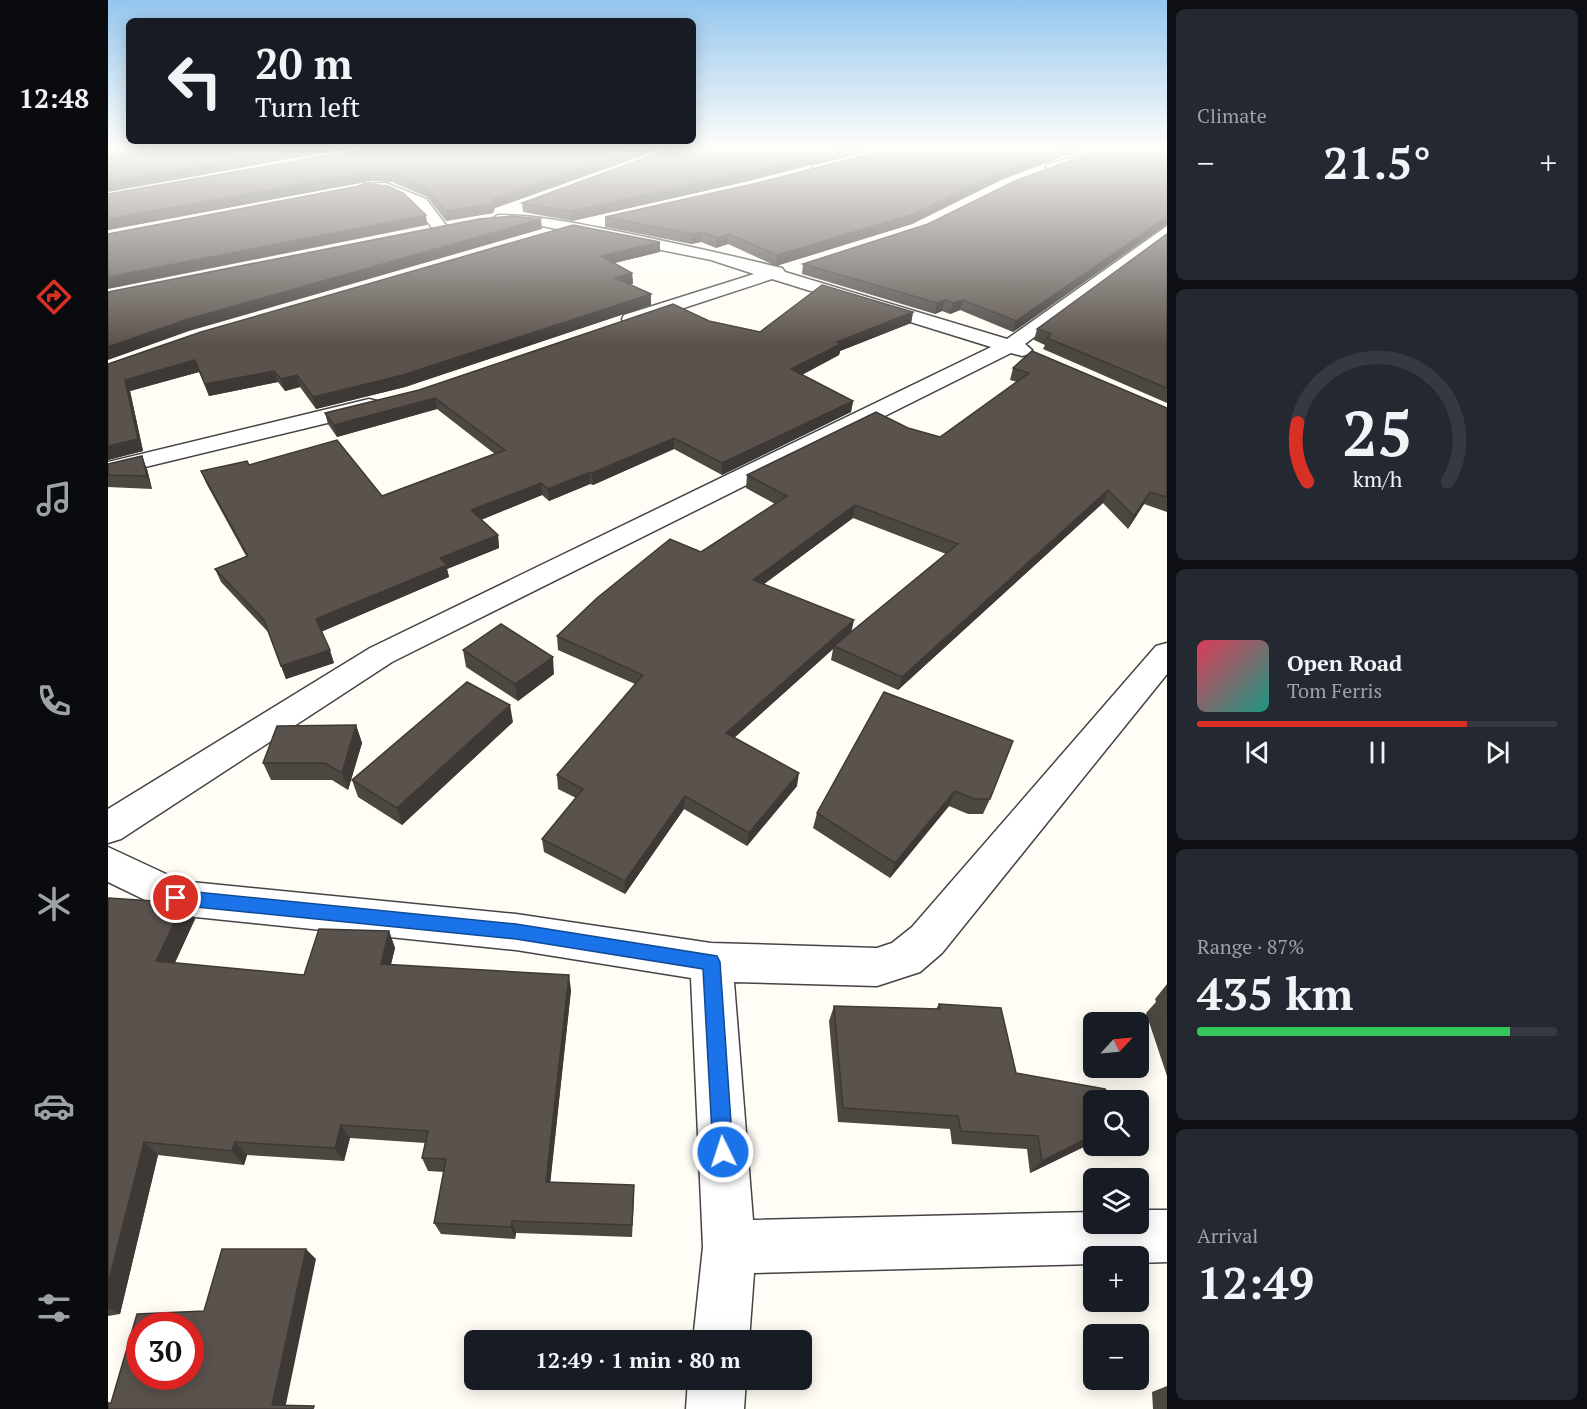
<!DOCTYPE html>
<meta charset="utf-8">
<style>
body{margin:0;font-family:"PT Serif",serif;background:#242831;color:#f1f3f6;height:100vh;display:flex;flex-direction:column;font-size:22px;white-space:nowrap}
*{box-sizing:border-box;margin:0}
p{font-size:20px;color:#9ea1a6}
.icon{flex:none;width:33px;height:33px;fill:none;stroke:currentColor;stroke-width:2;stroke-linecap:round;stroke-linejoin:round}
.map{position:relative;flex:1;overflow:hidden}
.panel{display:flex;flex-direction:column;gap:9px;padding:9px;background:#0d0f14;width:420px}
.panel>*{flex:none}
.hud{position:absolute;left:18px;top:18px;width:570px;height:126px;border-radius:9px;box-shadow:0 3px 15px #0003;background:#171b24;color:#f1f3f6;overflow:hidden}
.needle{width:39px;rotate:64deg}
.fabs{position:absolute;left:975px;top:1012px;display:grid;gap:12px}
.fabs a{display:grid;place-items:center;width:66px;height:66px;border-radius:9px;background:#171b24;box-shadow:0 3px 15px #0003;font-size:30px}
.speed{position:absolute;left:18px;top:1312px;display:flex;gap:12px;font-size:30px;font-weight:700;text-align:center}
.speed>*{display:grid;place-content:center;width:78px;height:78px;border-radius:50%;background:#171b24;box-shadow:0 3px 15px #0003;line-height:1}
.speed .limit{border:9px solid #d22;background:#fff;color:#111}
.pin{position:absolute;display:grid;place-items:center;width:51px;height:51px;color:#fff;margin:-26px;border:3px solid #fff;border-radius:50%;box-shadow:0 2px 6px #0007}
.me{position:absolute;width:66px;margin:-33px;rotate:356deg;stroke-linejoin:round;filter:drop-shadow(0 0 4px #0008)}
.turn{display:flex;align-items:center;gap:21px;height:126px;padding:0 30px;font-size:27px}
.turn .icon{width:78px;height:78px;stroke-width:2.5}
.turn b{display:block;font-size:42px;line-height:51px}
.big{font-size:45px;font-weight:700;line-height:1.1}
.panel .tile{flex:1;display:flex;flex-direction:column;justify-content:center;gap:9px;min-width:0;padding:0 21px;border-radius:9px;background:#242831}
.panel .dial{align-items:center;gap:0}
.dial svg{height:156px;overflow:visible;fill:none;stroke:#363941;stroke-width:7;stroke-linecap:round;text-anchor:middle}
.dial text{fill:#f1f3f6;stroke:none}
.song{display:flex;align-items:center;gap:18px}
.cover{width:72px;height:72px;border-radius:9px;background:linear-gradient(135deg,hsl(350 70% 55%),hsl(170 70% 35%))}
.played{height:6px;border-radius:3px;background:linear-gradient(90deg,#d93025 75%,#363941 75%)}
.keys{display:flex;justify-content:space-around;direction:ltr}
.heat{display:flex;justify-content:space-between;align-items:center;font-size:33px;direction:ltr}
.charge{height:9px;border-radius:4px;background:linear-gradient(90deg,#34c759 87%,#363941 0)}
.trip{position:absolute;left:356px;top:1330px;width:348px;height:60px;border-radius:9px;background:#171b24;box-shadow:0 3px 15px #0003;font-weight:700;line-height:60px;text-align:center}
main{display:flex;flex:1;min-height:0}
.tabs{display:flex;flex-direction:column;width:108px;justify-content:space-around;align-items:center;background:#090b0e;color:#9ea1a6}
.tabs .icon{width:42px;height:42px}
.tabs .selected{color:#d93025}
.tabs b{font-size:27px;color:#f1f3f6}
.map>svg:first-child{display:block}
</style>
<main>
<nav class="tabs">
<b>12:48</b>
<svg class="icon selected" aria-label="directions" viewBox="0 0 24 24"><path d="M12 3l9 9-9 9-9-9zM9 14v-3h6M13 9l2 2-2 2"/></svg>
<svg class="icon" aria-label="music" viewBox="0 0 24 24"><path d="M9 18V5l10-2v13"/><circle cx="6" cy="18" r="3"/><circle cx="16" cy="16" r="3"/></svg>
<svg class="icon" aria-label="phone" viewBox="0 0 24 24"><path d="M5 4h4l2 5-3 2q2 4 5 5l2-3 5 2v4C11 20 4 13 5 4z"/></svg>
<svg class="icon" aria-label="climate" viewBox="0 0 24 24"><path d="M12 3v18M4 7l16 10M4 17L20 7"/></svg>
<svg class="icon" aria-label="car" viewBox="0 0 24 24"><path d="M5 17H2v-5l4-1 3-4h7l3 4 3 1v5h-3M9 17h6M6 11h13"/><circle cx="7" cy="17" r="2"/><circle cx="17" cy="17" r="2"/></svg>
<svg class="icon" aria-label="filters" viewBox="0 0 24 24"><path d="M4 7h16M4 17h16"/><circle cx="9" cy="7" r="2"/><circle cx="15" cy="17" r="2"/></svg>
</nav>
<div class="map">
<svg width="1059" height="1409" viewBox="0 0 1059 1409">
<rect width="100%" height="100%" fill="#fffdf5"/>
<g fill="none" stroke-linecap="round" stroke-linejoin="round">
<g stroke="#444" stroke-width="3">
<path id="street" d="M780 147H799L711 172 704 168 706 165Z
M1005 147H1024L945 171 938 167 940 164Z
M278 183 318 199 341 229 339 232H327C313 213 302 196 276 191 266 189 257 196 249 188L256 184Z
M390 215C432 215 471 224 513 232 567 243 621 255 674 268L677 272 899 339 1059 226V238L917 344 924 350 921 354 914 356 903 353 284 662 13 839 0 843V809L262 648 883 347 664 279 530 323H516L514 319 516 315 646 274 603 260 429 225 385 223 382 220Z
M261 399 269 401 272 406 269 411 0 476V462Z
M1059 643V674L834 953 812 972 769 986 626 982 645 1220 986 1212V1224H1030V1210H1059V1262L1030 1263V1257H986V1264L646 1273 641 1341H585L595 1247 583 978 408 950 68 915 0 882V847L73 881 408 914 603 943 769 948 784 943 804 927 1048 646Z
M580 1380H638L636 1409H578Z"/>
</g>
<use href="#street" fill="#fff" fill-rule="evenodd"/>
</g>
<path fill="#4d4742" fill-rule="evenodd" d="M267 147H559L387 208 385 213 338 221 319 197 284 182 263 181 0 230V194Z
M1059 147V224L905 332 852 310 842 314 834 311 827 314 694 274 695 264 820 224Z
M955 156 893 180 804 224 668 266 620 244 608 248 593 242 583 244 497 227V217L649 183Z
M645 180 464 221 415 212 414 203Z
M1059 234V403L935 349 937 345 926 340 929 329Z
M552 252 506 263 524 273 525 284H522L543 305 297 387 208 409 192 387 177 391 170 382 101 396 91 372 22 391 35 451 0 460V364Z
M805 312 803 323 732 351 731 355 694 375 745 401 743 412 614 475 566 449 485 485 482 484 441 501 434 495 373 520 390 535 391 548 339 569 341 577 213 632 226 663 178 679 161 633 113 582 107 569 138 556 98 483 93 471 141 465 274 496 387 454 329 409 229 437 220 424 217 413 601 321 652 332Z
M905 368 1059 408V512L1036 504 1020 529 995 503 790 690 723 660 725 649 626 738 689 786 639 846 576 809 517 894 436 852 434 839 468 798 450 789 449 775 527 684 450 650 449 636 593 552 667 504 638 488 639 475 800 428 832 437 909 382 902 380ZM745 518 838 554 743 632 656 584Z
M0 464 39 469 44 489 0 487Z
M355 650 446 674 410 701 358 667Z
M776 692 882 799 875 814H860L841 806 782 878 705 828 709 813Z
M405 722 294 825 250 797 244 780Z
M248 725 254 743 240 790 224 780H163L155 763Z
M0 898 76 903 87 919 67 963 196 975 281 931 287 948 283 964 463 990 442 1182 526 1198 524 1237 408 1233 407 1239 333 1234 326 1223 336 1172 320 1171 314 1158 317 1143 242 1138 236 1161 139 1155 136 1165 50 1155 12 1314 0 1316Z
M1059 984V1076L1038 1013 1048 1002 1047 999Z
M831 1004 908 1073 986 1142 922 1173 919 1149 844 1144 842 1129 730 1122 721 1021 726 1006 828 1009Z
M1059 1386V1409H1045L1044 1392Z"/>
<path fill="#3f3936" d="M201 147H249L0 192V182Z
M535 147H559L387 208 385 213 338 221 337 211Z
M742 147H773L645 180 464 221 463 211Z
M962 147H996L955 156 893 180 804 224 668 266 669 255Z
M261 172 263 181 0 230V219Z
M318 215 319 225 0 289V277Z
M1059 217V224L905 332 908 321Z
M433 219 434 229 81 331 0 360V347L77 320Z
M594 232 593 242 583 244 584 234Z
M621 234 620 244 608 248 609 238Z
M552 242V252L494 266 493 256Z
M524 273 525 284 507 288V278Z
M543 294V305L297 387 208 409 205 397Z
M837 300 834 311 827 314 829 303Z
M855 300 852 310 842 314 845 303Z
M805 312 803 323 732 351 731 355 682 381 683 369 729 342Z
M87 360 91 372 22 391 35 451 0 460V446L17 380Z
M166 371 170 382 101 396 97 384Z
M189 375 192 387 177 391 173 379Z
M327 398 329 409 229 437 226 425Z
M745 401 743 412 614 475V463Z
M566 438V449L485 485 484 473Z
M34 456 39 469 44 489 39 476Z
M482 472V484L441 501 440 489Z
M433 483 434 495 365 523 363 510Z
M1000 490 995 503 790 690 794 677Z
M1042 492 1036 504 1020 529 1026 516Z
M747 505 745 518 644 593 645 580Z
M390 535 391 548 339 569 341 577 212 632 208 619 332 558Z
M746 620 743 634 726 646 725 649 616 747 618 733Z
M222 650 226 663 178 679 173 666Z
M445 657 446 674 410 701 407 684Z
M402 705 405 722 294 825 289 808Z
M248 725 254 743 240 790 234 773Z
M691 773 689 786 639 846 641 833Z
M847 791 841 806 782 878 787 863Z
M577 796 576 809 517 894V881Z
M76 903 87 919 60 977 48 961Z
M281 931 287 948 279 980 273 964Z
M461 975 463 990 441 1195 438 1182Z
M233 1125 242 1138 236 1161 227 1148Z
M986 1135V1142L922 1173 934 1161Z
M36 1142 50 1155 12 1314 0 1308V1284Z
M127 1142 139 1155 136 1165 124 1151Z
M404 1221 408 1233 407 1239 403 1227Z
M198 1249 208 1259 177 1409 164 1405Z"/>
<path fill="#5a524d" stroke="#3f3936" stroke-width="1.5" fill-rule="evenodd" d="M0 147H201L0 182Z
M267 147H535L386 199 384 204 337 211 318 188 282 173 261 172 0 219V194Z
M567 147H742L646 171 463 211 414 203Z
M789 147H962L895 171 806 214 669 255 621 234 609 238 594 232 584 234 497 217 649 183Z
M1014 147H1059V217L908 321 855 300 845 303 837 300 829 303 695 264 820 224 907 181 969 158Z
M261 184 280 186 295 193 318 215 0 277V234Z
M404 216 433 219 77 320 0 347V292L371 219Z
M465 225 552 242 493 256 524 273 507 278 543 294 295 375 205 397 189 375 173 379 166 371 97 384 87 360 17 380 30 439 0 446V364L93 332Z
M1059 234V388L939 338 943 334 929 329Z
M714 285 805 312 729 342 733 344 683 369 745 401 614 463 566 438 484 473 482 472 440 489 433 483 363 510 390 535 332 558 339 565 208 619 222 650 173 666 156 620 107 569 140 556 93 471 139 461 141 465 229 440 274 496 397 450 327 398 226 425 217 413 311 390 565 304 601 321 652 332Z
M924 351 1059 408V497L1042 492 1026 516 1000 490 794 677 726 646 850 544 747 505 645 580 746 620 618 733 691 773 641 833 577 796 517 881 434 839 475 789 449 775 535 675 449 636 489 598 562 539 593 552 679 496 639 475 768 412 800 428 832 437 921 373 905 368Z
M34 456 39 476 0 475V464Z
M393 624 445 657 407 684 355 650Z
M359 682 402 705 289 808 244 780Z
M776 692 905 741 882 799H866L847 791 787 863 709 813Z
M248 725 234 773 217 763H155L169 726Z
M0 898 76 903 48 961 196 975 211 929 281 931 273 964 461 975 438 1182 526 1185 524 1225 404 1221 403 1227 326 1223 338 1159 314 1158 320 1131 233 1125 227 1148 127 1142 124 1151 36 1142 0 1284Z
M831 1004 893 1008 908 1073 997 1089 1007 1101H986V1135L934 1161 930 1136 853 1131 850 1116 735 1108 726 1006 832 1009Z
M114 1249H198L164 1405 206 1406 205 1409H0V1403H3L29 1314 96 1311ZM32 1326H82V1377H32Z"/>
<linearGradient id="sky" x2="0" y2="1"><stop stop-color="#95c6ee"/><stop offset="0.43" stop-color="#fffefa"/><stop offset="1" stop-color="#fffefa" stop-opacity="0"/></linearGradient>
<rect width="1059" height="344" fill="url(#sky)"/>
<path fill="#1a73e8" stroke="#114b97" stroke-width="1.5" d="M68 890 408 924 609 956 612 962 625 1152 622 1159 615 1162 608 1159 605 1152 595 969 408 939 68 905 63 903 60 898 63 893Z"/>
</svg>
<div class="fabs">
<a><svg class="needle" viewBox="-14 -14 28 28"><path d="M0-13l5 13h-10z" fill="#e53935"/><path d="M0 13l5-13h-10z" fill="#9ea1a6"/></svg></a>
<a><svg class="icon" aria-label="search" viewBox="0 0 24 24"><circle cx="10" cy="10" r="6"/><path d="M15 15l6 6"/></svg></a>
<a><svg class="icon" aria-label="layers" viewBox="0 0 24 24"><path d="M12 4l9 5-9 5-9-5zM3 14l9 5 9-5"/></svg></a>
<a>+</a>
<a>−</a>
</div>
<div class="speed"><div class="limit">30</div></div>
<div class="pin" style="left:68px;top:898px;background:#d93025"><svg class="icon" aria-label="arrive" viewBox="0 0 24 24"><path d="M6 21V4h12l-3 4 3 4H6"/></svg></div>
<svg class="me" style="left:615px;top:1152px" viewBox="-20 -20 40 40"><circle r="17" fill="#1a73e8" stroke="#fff" stroke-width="3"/><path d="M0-11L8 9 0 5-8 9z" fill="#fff"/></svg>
<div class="trip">12:49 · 1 min · 80 m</div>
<div class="hud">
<div class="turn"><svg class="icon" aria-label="left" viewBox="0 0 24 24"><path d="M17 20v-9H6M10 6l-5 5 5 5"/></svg><div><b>20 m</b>Turn left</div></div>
</div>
</div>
<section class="panel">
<div class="tile"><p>Climate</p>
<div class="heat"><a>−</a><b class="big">21.5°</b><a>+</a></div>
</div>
<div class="tile dial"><svg viewBox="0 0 100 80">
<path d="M14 69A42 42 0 1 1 86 69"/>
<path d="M14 69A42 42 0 0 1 9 39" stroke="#d93025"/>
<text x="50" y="56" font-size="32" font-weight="700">25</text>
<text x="50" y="72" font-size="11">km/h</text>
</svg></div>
<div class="tile">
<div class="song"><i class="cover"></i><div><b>Open Road</b><p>Tom Ferris</p></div></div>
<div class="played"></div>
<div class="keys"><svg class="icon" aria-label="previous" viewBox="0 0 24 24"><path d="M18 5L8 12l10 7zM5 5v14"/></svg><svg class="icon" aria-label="pause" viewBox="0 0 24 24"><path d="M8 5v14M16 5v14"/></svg><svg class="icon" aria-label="next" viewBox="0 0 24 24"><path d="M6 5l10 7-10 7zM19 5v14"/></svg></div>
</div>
<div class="tile"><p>Range · 87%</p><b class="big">435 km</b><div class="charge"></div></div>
<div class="tile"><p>Arrival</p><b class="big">12:49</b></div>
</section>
</main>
